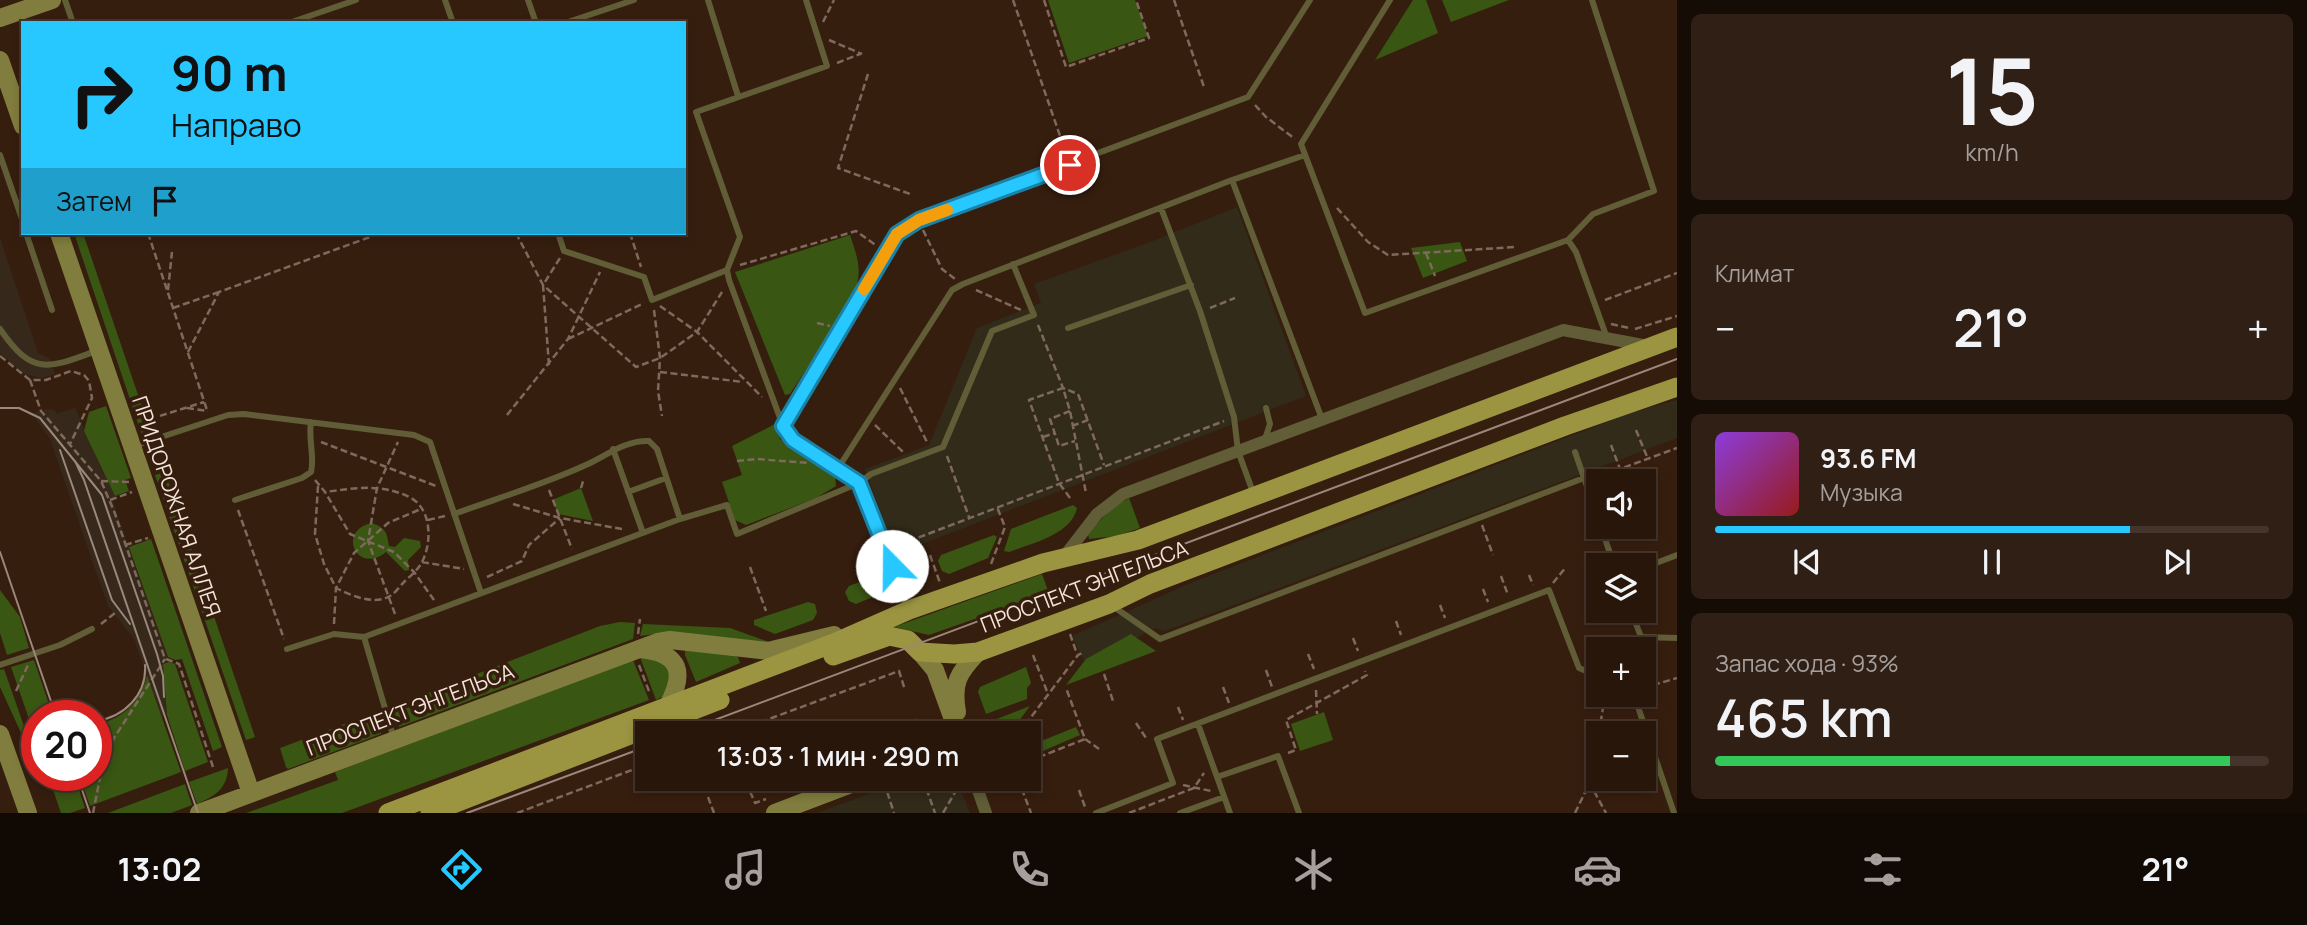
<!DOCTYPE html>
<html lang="ru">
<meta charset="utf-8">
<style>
body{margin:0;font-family:Manrope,sans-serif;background:#301f14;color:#f1f3f6;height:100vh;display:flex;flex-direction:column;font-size:26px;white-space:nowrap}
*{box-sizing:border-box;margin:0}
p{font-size:23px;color:#a59f9d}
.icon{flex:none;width:38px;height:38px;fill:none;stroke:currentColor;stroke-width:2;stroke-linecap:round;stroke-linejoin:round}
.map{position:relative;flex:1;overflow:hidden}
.sheet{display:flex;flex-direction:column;gap:14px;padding:14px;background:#160c06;width:630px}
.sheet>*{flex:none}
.hud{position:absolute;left:21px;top:21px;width:665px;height:214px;border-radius:0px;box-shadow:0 4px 10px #0003,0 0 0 2px #44352c;background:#27c8ff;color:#111;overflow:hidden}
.fabs{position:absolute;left:1586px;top:469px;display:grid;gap:14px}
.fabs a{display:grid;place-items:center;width:70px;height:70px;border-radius:0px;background:#28160b;box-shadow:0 4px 10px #0003,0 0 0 2px #44352c;font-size:35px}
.speed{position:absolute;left:21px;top:700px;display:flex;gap:14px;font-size:35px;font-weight:700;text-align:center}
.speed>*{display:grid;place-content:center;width:91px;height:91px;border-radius:50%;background:#28160b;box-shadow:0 4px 10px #0003,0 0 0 2px #44352c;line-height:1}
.speed .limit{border:10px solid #d22;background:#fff;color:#111}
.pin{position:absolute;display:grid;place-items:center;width:60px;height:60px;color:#fff;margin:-30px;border:4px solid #fff;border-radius:50%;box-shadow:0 2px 7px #0007}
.me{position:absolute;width:77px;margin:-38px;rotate:338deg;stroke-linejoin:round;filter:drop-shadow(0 0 5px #0008)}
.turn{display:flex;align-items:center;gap:24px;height:147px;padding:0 35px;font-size:32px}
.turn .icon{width:91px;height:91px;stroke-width:2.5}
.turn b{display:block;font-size:49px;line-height:60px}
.then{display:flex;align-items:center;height:66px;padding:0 35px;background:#0003;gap:14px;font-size:26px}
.big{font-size:52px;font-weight:600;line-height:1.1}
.sheet .card{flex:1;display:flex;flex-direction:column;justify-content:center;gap:10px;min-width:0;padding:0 24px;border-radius:10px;background:#301f14}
.sheet .dial{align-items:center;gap:0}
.dial b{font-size:91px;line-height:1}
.song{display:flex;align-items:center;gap:21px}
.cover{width:84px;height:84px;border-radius:10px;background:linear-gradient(135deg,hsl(270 70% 55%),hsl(0 70% 35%))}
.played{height:7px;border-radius:4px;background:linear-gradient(90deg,#27c8ff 75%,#44352c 75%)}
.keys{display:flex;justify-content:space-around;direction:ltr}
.heat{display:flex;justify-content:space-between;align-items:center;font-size:38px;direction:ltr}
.charge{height:10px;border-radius:5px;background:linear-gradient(90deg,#34c759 93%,#44352c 0)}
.trip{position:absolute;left:635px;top:721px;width:406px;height:70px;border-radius:0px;background:#28160b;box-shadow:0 4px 10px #0003,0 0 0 2px #44352c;font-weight:600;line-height:70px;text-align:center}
.menu{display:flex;height:112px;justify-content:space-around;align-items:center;background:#100904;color:#a59f9d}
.menu .icon{width:49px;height:49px}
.menu .selected{color:#27c8ff}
.menu b{font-size:32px;color:#f1f3f6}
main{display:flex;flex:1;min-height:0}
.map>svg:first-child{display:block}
</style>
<main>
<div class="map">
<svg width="1677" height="813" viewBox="0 0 1677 813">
<rect width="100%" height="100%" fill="#361e0f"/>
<path fill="#322b1a" d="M1237 207 1306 396 896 554 865 469 929 445 977 328 1041 303 1034 284 1153 241Z
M1677 400V438L1165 631 1155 628 1086 665 1072 636 1193 582 1633 412Z
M909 779H956L970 813H817Z"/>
<path fill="#36291c" d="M0 238 38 353 49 358 55 374 42 378 24 374 0 353Z
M75 408 99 464 115 496 113 502 167 657 163 664 167 715 162 717 134 639 108 606 50 439 36 419 28 414 48 409 54 410 57 414Z"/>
<path fill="#395613" d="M1048 0H1135L1148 36 1069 63Z
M1413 0H1426L1438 33 1375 60Z
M1442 0H1509L1451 22Z
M74 233H83L152 436 143 438Z
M850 235C859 262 863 272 852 300L790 394 785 395 735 272Z
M1460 242 1467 261 1423 278 1411 248Z
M106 406 131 478 125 480 129 491 115 496 84 431 89 412Z
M775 424 780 439 835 476 836 486 816 498 746 525 735 520 722 482 742 475 732 446Z
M165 472 255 737 246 740 155 475Z
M581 488 593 521 558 514 552 500Z
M1129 498 1140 528 1117 536 1089 539 1088 533 1112 508Z
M1073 505 1077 508C1071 535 1032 543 1009 552L1004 551 1011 529Z
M372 523C386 528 387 533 389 546L395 547 404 538 420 541 421 547 408 560 409 570 405 571 386 552C357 576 336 530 372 523Z
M994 535 997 537 988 558 949 574 942 571 938 561 941 555Z
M151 539 222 747 213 751 182 659 175 660 168 657 129 547Z
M883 573 890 576 894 585 892 589 856 604 849 601 845 592 849 586Z
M1042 574 1049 593 929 635 894 627Z
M0 590 20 617 29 648 7 655 0 633Z
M808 602 815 604 817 613 813 620 775 634 754 625V620Z
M620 622 635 623 633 639 399 727 392 707 600 626Z
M643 624 730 628 780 646 655 634 640 636Z
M1131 634 1156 651 1066 685 1086 659Z
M685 650 733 655 738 657 740 663 696 682 685 655Z
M653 655 673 670 664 696 656 700 640 657Z
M34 660 53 716H37V742L11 667Z
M633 660 649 700 342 813H246L338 780 335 772Z
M169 662 175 664 208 762 185 771 167 715 163 664Z
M1026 667 1031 683 1027 688V699L986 714 978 692 980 687Z
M4 669 25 729 22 735 0 687V670Z
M147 675 181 772 90 806 79 775H96V724C123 720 141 701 147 675Z
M1030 706 1010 733H992L989 722Z
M379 711 382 720 381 734 288 769 286 767 280 748Z
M1324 712 1333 740 1300 751 1291 724Z
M1076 727 1080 735 1029 757V746Z
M228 768C227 789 215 796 197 804L189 782Z
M48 775H74L85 808 70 813H61Z
M185 784 192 805 171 813H108Z"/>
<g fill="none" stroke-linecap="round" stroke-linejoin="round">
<path stroke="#7e695c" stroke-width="2.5" stroke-dasharray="7 3.5" stroke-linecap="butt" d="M1013 0 1067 156
M1044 0 1066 67 1149 38 1136 0
M1174 0 1204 87
M823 22 834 0
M829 40 862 54
M837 63 860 54
M868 74 838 168 910 194
M1255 105 1266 117 1295 139
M1337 208 1368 242 1388 255 1515 247
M923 230 942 269 955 279
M148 233 207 410
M516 233 543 285 636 367 660 358 697 332 722 292
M630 233 641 267
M1426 253 1435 276
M740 265 856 231 877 246
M168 290 172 252
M976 290 1021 310
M1605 300 1677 273
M660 306 697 332 762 397
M173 308 219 292
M1210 308 1235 298
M654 310 660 358 658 391 662 416
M817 323 830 326
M1611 324 1629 328
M1038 325 1063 388 1078 394 1104 465
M1635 329 1677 316
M568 339 644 303
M188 352 219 292 381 233
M0 356 30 380H46L71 371 84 375 89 381 92 398 70 444
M549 365 543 285 560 258
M660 372 743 382
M30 380 41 411 101 481 114 511 165 659
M900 388 927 442
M187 408 208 411
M1070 411 1050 419 1059 446 1075 441
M507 415 568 339 600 272
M150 419 204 402
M875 425 903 452
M1072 426 1088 420
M1636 430 1648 459
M1043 437 1055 433
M321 442 436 486
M1611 445 1620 469
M947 456 969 517
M737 461 757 459 809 463
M1594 476 1620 469 1677 448
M315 480 325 492 350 534 394 552 414 572 434 600
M101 481 129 482
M318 486 315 534 324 564 336 588C350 595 372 605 388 597 394 595 399 587 404 582 410 576 418 570 422 562 432 543 432 510 411 498 383 483 355 488 325 492
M581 488 584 478
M549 490 572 549
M1070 498 1059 483 1029 400 1063 388 1070 411 1086 493
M110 500 132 492
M513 504 560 518 622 529
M238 510 284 639
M428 520 445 516
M1482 525 1493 555
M125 545 148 538
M899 545 1224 421
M930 555 940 583
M422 562 464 569
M991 564 1005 527 997 507
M750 567 766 611
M1529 575 1533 585
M1501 576 1508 595
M487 577 522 561 529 545 560 518
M1553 583 1566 567
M1053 589 1071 582
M1483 589 1488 602
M1440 605 1445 618
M395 614 368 541 377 488 398 442
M1396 621 1401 635
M101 624 115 613
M334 624 336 588 354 553 388 523 421 509
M638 634 640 619
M1070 634 1077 654
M1353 638 1358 651
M1308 654 1314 669
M1033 655 1048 694
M166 659 179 664 213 767
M639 665 650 694
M1266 670 1272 687
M1104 674 1113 701
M1223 687 1229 703
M1643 688 1677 678
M1316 690 1317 714
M16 691 28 665
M1178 707 1183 720
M916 719 922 733
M1136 723 1146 738
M731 733 899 671 905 690
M1019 733 1078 655 1084 652
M1599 733 1605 695
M1085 739 1099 749
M1288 753 1296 750 1286 720 1367 675 1365 671
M1029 761 1085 739 1066 688
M923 779 935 813
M1018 779 1031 813
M746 782 755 803 766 799
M884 782 894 813
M1589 782 1606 813
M924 783C937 777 945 782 957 788
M1183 785 1211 791
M1079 790 1086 810
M708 797 714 813
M93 813 101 773 114 738 165 659
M517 813 648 764
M943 813 961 782
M1129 813 1194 788 1204 773
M1575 813 1593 776 1598 742"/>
<path stroke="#605d37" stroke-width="6" d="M65 0 73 23
M445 0 453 23
M528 0 536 23
M708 0 738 96
M806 0 827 66 696 112 740 237 727 270 729 280 783 426 793 440 859 483 908 608
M1390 0 1301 144 1365 313 1568 240 1593 214 1654 191 1592 0
M289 23 356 0
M565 23 634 0
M0 155 23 222
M1232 180 1322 419
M1161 208 1200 311 1234 417 1238 451 1254 495
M26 233 52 310
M558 233 564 251 644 277 652 300 727 270
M1568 240 1576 252 1607 338
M1068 328 1191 285
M0 329C32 376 48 369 96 351
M783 426 897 234 919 220 1248 97 1310 0
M1265 439 1270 424 1266 408
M134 446 228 415 244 414 414 435 430 442 481 593
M613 449 643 533
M1575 452 1598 518
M837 470 952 290 963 284 1232 180 1305 155
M628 492 666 478
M235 500 302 478 311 472C315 456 308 440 311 422
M454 514C498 498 545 484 588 464 607 455 626 440 649 441L657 449 680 519
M1601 527 1614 565
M1643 568 1677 555
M1114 607 1160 639 1584 478
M1631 611 1650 660 1643 667
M364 637 394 739
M1642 637 1677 638
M287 649 334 634 364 637 680 519 727 505 737 534 859 483 871 474 943 447 992 331 1034 315 1013 264
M0 665 60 645 92 629
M1634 695 1674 813
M1198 724 1230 813
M1217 777 1278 756 1299 813
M1096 813 1173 783 1157 739 1549 590 1579 668 1598 676
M1180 813 1224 797"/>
<path stroke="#605d37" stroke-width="12" d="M1063 558 1097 514 1123 494 1563 330 1648 346
M974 779 986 813"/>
<path stroke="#817d3e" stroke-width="18" d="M0 18 52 0
M0 60 23 126
M59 233 251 793
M640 649C681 653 686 673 667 707
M920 652 935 670 958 733
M957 712C952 683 958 673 978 652
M0 734 28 813
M199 813 658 642 670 640 768 651 834 635
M775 813 864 779"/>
<path stroke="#9b9542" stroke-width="19" d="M833 656 889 636 908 640 920 652 954 654 978 652 1109 604 1150 584 1565 426 1677 387
M388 813 834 643 909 610 1043 563 1138 540 1677 337
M430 813 720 700"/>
<path stroke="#9b877b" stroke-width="2" d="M0 408H19L40 418 102 495 157 654 163 676 164 697
M60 450 112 600 130 624
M75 461 84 480 198 813
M0 552 56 716
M96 721C124 717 147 695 145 665
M680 733 1677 359
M77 775 90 813
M467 813 648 746"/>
</g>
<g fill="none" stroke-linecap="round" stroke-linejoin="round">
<g stroke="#1982a6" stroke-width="18">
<path id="route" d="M892 566 859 483 793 440 783 426 897 234 919 220 1070 165"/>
</g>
<use href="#route" stroke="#27c8ff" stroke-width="12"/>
<path stroke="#f59e0b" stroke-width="12" d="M864 289 897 234 919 220 947 210"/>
</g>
<g text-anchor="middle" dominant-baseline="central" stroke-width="7" stroke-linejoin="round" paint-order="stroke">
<g font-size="21" fill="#f5e4da" stroke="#361e0f">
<text transform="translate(177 506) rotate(71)">ПРИДОРОЖНАЯ АЛЛЕЯ</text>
<text transform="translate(1084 586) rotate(-21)">ПРОСПЕКТ ЭНГЕЛЬСА</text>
<text transform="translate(410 709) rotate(-21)">ПРОСПЕКТ ЭНГЕЛЬСА</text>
</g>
</g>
</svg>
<div class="fabs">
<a><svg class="icon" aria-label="sound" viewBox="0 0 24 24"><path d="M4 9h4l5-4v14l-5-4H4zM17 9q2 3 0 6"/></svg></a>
<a><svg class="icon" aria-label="layers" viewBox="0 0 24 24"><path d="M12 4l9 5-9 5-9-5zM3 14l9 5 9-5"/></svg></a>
<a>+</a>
<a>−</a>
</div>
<div class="speed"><div class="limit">20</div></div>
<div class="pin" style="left:1070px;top:165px;background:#d93025"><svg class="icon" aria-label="arrive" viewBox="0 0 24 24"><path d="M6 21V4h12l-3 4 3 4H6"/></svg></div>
<svg class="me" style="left:892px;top:566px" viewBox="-20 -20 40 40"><circle r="19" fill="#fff"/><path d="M0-13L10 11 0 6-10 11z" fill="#27c8ff"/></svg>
<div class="trip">13:03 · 1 мин · 290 m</div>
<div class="hud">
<div class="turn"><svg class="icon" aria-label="right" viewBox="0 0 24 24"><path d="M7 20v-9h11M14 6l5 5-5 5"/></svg><div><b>90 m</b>Направо</div></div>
<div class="then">Затем<svg class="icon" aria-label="arrive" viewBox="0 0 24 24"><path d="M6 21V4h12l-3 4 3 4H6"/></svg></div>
</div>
</div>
<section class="sheet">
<div class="card dial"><b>15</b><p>km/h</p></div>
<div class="card"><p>Климат</p>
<div class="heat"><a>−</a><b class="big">21°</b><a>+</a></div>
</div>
<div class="card">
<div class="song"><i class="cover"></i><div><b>93.6 FM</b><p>Музыка</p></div></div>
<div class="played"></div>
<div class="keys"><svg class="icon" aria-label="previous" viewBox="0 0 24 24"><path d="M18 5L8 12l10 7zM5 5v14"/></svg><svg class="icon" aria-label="pause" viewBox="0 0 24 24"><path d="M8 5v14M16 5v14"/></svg><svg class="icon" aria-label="next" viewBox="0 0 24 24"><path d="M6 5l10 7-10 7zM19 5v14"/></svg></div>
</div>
<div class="card"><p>Запас хода · 93%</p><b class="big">465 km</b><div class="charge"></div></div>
</section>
</main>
<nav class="menu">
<b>13:02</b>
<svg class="icon selected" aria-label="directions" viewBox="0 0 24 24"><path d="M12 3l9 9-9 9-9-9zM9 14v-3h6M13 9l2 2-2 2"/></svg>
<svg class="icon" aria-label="music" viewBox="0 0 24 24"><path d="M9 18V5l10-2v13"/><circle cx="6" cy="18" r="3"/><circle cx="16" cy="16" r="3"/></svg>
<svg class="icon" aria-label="phone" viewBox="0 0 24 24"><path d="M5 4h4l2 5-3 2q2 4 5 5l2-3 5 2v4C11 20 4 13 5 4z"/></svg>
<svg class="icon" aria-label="climate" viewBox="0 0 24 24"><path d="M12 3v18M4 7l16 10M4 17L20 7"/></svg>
<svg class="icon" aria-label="car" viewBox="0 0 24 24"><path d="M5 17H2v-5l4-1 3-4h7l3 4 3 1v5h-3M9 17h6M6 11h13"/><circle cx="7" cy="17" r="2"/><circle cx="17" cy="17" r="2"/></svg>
<svg class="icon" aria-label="filters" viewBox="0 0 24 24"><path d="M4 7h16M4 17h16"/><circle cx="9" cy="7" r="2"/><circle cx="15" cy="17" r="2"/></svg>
<b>21°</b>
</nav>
